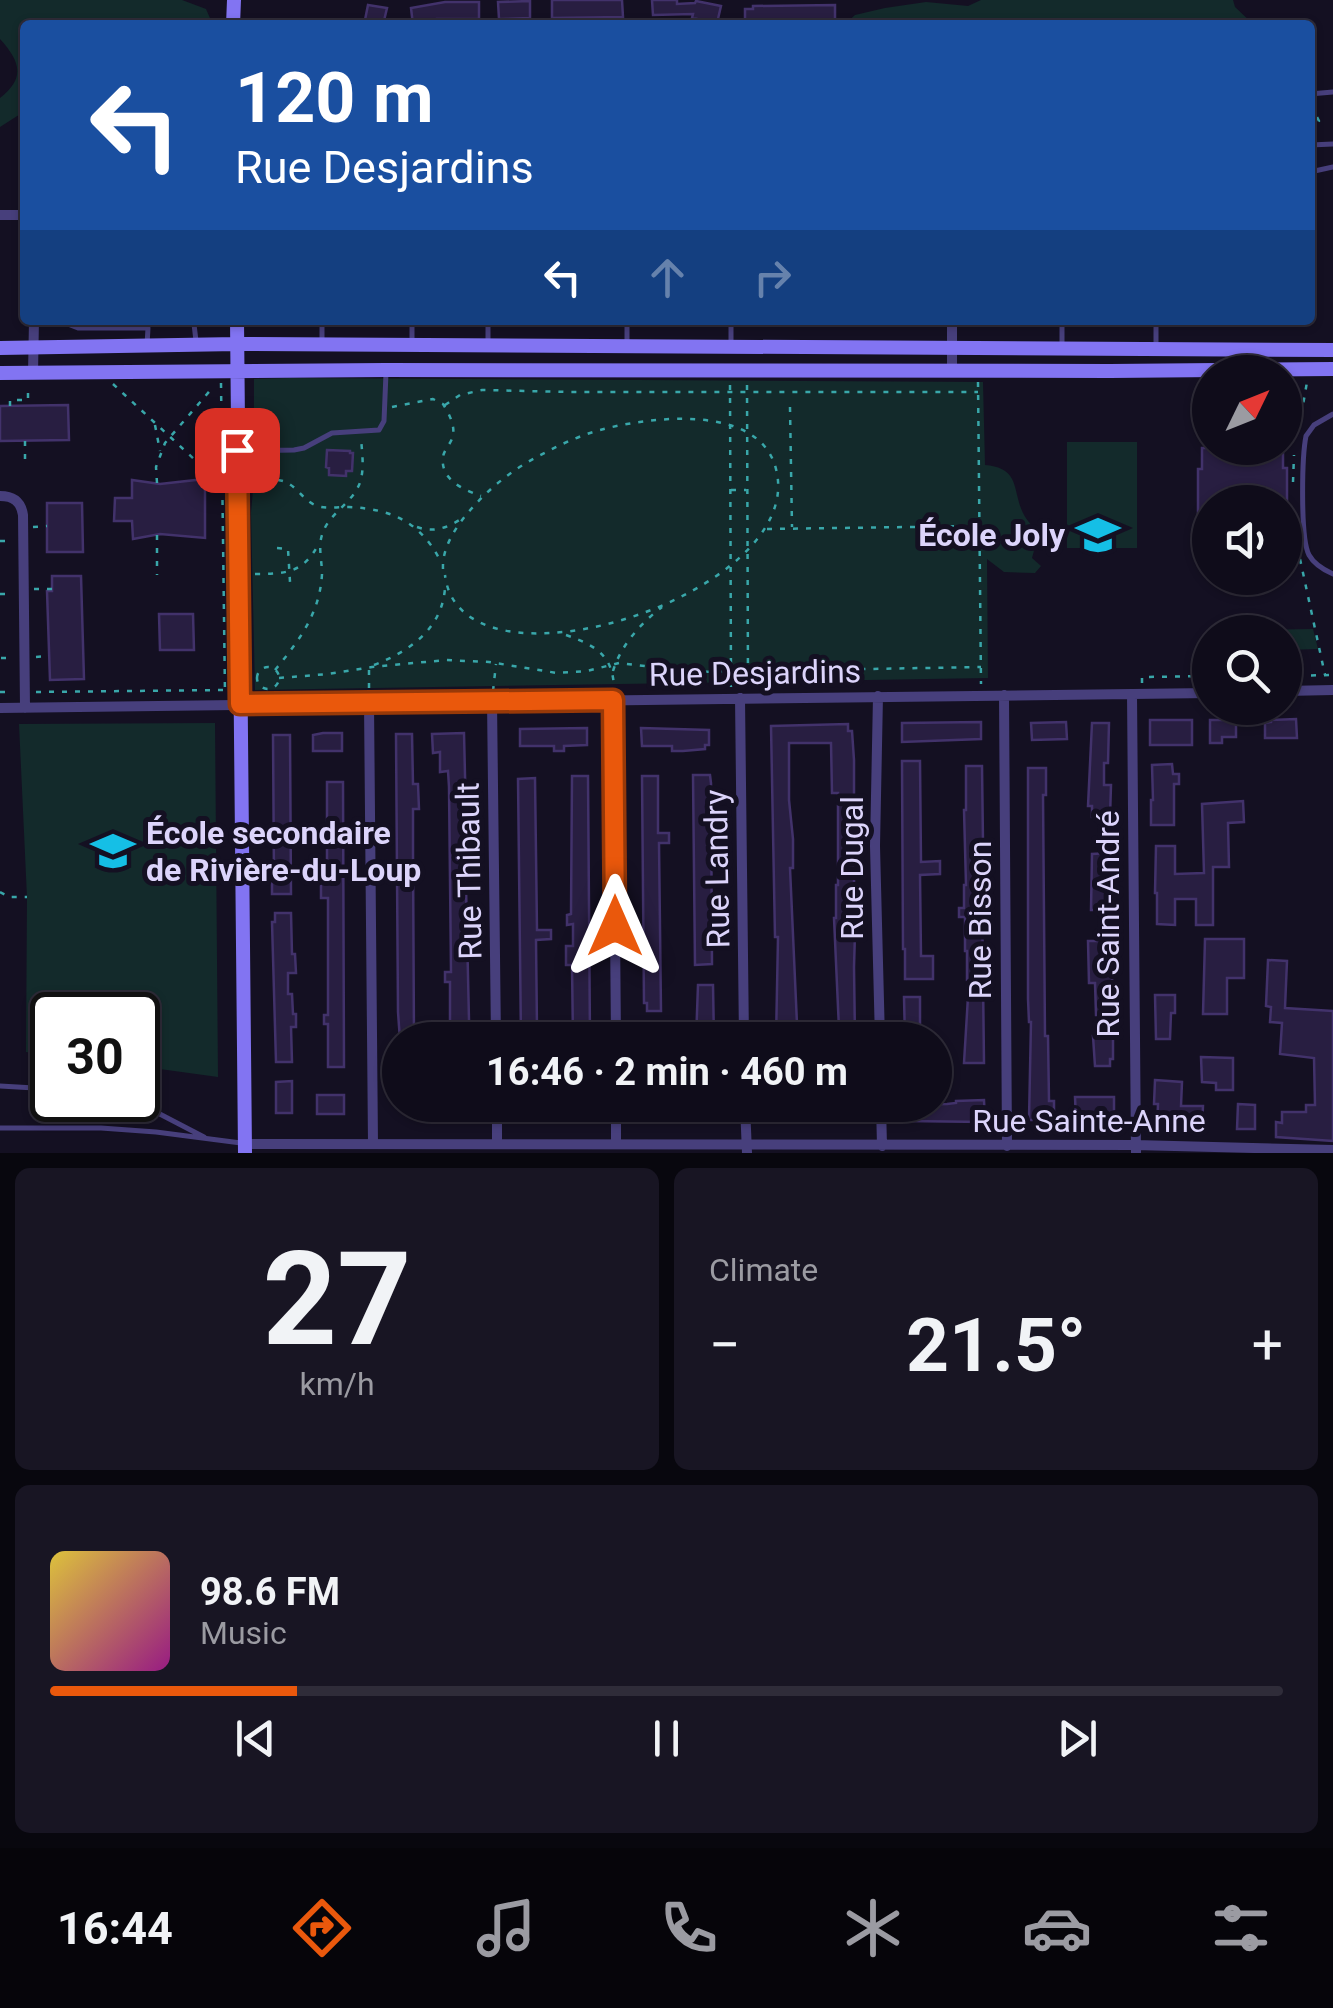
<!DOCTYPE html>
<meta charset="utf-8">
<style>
body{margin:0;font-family:Roboto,sans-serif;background:#181523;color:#f1f3f6;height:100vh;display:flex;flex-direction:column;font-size:38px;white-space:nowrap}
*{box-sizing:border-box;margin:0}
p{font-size:32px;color:#9b9ba2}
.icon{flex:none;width:55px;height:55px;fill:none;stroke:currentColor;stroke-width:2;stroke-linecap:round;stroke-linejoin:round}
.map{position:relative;height:1153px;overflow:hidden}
.side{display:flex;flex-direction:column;gap:15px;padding:15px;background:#08070e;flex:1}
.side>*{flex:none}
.top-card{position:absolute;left:20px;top:20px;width:1295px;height:305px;border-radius:10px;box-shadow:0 2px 8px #0004,0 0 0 2px #2f2c39;background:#1a4fa0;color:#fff;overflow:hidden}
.needle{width:65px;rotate:47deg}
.fabs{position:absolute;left:1192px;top:355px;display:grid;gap:20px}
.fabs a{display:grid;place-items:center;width:110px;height:110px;border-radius:50%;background:#0f0c1a;box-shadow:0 2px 8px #0004,0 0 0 2px #2f2c39;font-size:50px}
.speed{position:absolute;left:30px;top:992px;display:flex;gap:20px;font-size:50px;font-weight:700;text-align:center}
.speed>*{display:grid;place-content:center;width:130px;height:130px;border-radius:50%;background:#0f0c1a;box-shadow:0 2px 8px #0004,0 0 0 2px #2f2c39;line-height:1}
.speed .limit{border:5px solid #111;border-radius:15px;background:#fff;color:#111}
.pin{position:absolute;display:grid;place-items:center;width:85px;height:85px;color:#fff;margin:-42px;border-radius:20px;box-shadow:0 5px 15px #0006}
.me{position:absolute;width:110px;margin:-55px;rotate:0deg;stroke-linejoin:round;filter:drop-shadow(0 0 8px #0008)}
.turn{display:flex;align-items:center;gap:35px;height:210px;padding:0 50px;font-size:45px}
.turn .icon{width:130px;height:130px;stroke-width:2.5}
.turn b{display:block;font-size:70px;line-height:85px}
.lanes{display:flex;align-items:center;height:95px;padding:0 50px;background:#0003;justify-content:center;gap:50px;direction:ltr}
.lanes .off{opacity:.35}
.big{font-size:75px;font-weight:700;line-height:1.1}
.side .tile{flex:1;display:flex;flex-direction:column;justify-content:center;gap:15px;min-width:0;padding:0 35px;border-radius:15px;background:#181523}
.side .dial{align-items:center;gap:0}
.dial b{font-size:130px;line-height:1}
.song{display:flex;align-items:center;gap:30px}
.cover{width:120px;height:120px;border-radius:15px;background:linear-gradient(135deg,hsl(50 70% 55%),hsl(310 70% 35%))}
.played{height:10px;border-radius:5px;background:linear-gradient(90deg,#ea580c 20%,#2f2c39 20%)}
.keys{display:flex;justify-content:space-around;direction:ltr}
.heat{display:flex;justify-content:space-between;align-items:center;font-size:55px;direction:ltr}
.side .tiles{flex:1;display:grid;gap:15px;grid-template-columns:1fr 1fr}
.tile:last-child{grid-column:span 2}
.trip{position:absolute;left:382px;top:1022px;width:570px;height:100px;border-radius:50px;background:#0f0c1a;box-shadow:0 2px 8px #0004,0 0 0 2px #2f2c39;font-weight:700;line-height:100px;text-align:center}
.menu{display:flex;height:160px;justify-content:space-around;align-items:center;background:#06050a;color:#9b9ba2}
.menu .icon{width:70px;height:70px}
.menu .active{color:#ea580c}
.menu b{font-size:45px;color:#f1f3f6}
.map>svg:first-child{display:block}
</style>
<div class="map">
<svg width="1333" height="1153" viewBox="0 0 1333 1153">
<rect width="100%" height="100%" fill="#141022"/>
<path fill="#132a2b" d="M0 0H182L206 9 213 25H25V111L0 127V98C26 78 20 61 0 39Z
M981 0H1233L1235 7 1254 25H844L855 15 885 8 926 2 968 6Z
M289 378 983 382 985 465C1021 468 1012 491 1023 513 1025 518 1029 522 1033 527L1031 536 1035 547 1032 558 1041 566 1035 573 1004 572 987 559 988 678 255 690 251 513 254 478V379Z
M1067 442H1137V548H1067Z
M1313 629 1318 649 1285 650V632H1251V630Z
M215 723 218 1077 138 1066V1015H52V1055L26 1052 27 897 19 724Z"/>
<path fill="#281e41" stroke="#42326b" stroke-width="2.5" d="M552 0H622L623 17 552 18Z
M652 0H677V4L695 3 696 1 721 6 717 23 692 18 693 14 653 15Z
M530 1V18L499 19 498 2Z
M445 2H479V19H437V22L413 25 411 8Z
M368 5 387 8 383 25H364Z
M835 5V23L745 25V9H753V6Z
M68 405 69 440 0 441V406Z
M1202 448H1283V468H1287V502H1210V524L1198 525V469H1202Z
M327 450 350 451V453H353L352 471H346V476L329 475V468L326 467Z
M205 479V538L160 534 133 539 132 521H114L115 498H132V480L160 484Z
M47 503H82L83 552H47Z
M52 576H81L84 679 50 680 47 591H52Z
M159 614H193L194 650H160Z
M1296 719 1297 738H1265V723L1271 722V720Z
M1150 720H1192V745H1150Z
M1210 720H1236V737H1222V743H1210Z
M981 722V739L902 742V723Z
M1066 722 1067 739 1032 740 1031 723Z
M1092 723H1109L1108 763H1104V785H1111L1110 817H1092V806H1088Z
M848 724V731H852L854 760V884L856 920H858L859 933H855L854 967 855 1039H835V1029H839L834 918H836V885H838V793H832L831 743H789V800L793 839V868H790L797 1024H793V1040H776L778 937H775L771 726Z
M587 728V745L564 746V751H554V746H520V729Z
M641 728 709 730V745H705V749L683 751H672V746H642Z
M323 733H342V751H313V735Z
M464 733 466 817 464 887H466L469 1020 468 1040H450V982H445V972H451L449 787 448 771 440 772V752L433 753 432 734Z
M396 734H412L413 784H418L419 809H413V853L414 1040H400L398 1012Z
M273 735H290L291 894H272V879H274Z
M902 761H920L921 862 940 861V874L920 875 921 956H933V979H905V949H903Z
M1172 764 1173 774H1179V784H1174V825H1151V800H1153L1152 765Z
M966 766H982L983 842 982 878H979V897H982L984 1063H964L969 980H967V951H965V917H959V908H964V885H966L964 810H966Z
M1028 768H1046V795H1043L1045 1036H1048L1049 1101H1054V1120H1029L1031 1022H1029L1028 999Z
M693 775H710L711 783 712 964 695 965Z
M572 776H588L590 1040H573L572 965H566V946H573V924L567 925V915L571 914Z
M642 776H658V833H669V843H659L661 1011H647V1003H644Z
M535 778 537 930H551V939L536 940 537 1029H543V1040H521L518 779Z
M327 782H343L344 1067H328V1024H324V1015H328V898H321V877H327Z
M1243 801 1244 822 1228 823 1229 867H1213V925H1196V899H1175V925L1157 924V893H1155L1156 846H1175V874L1204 873 1202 804Z
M1110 853 1112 910H1091L1092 854Z
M275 913H291L292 954H295L296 973H288V994H292L293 1014H296V1027H291L292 1062H276L272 922H275Z
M1205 939H1244V978H1227V1014H1203Z
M1088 941H1111L1113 1015H1096L1095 983H1089Z
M1268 960 1287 961 1285 1008 1333 1011V1141L1276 1137V1122L1282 1123V1112H1306V1105H1315L1314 1058 1280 1054 1282 1023 1270 1022 1271 1007 1266 1006Z
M698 985H713L714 1040H696Z
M1155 995H1175V1013H1171L1170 1039H1156Z
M904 997H920V1040H905Z
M1093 1036H1113V1059H1110V1066H1095Z
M1201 1057 1233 1058V1090H1216V1083L1202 1082Z
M1155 1080 1182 1082 1181 1106H1203L1202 1128 1172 1127V1131L1157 1130 1158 1104H1154Z
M292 1081V1113H276V1082Z
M317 1095H344V1114H317Z
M1075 1097H1114V1120H1076Z
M984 1100 985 1122 906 1121V1105L947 1104 956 1103V1101Z
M1238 1104 1255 1105V1129H1237Z
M522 1105H590V1115L522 1116Z
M632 1105H673V1115L632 1114Z
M776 1105H804V1119H776Z"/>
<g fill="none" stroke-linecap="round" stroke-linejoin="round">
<path stroke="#39a7aa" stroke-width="2.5" stroke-dasharray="5 8" stroke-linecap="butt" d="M1310 123 1315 127 1319 121 1311 105
M978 382 981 684
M221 383 225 695
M113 384 221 484
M730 385 731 687
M747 385 748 687
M445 405 460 395 482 390 570 392H978
M10 406V400H28V387
M392 407 433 399 443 404C448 412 455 424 453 435 452 443 444 449 443 457 440 480 464 490 481 496
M790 407 792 527
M155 425 160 451
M1299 428 1307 382
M25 441V462
M278 480C296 482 301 500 317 506 327 509 338 507 349 507 392 509 420 522 440 560
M1293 482 1294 455
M157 483 156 467 165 443 214 386
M731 490H746
M33 527 47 526
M417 527C433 533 447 528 461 519
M767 529 978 526
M157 535V575
M0 541H12
M277 548 288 549 290 582
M1300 559 1325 675
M443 569C442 549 454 530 466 515 486 491 510 471 537 457 557 446 578 436 600 430 648 417 759 402 776 469 809 595 460 705 445 575
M255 574C286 574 304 573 319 543
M34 589H52
M0 594H12
M566 635C597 646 614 656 614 691
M36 657 49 656
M1 658H14
M374 665C410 651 442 629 445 588
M257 678a11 11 0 1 1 22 0a11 11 0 1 1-22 0Z
M275 670C299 641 320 613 322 574 322 561 318 547 322 535 328 514 351 504 359 485 365 471 362 453 361 438
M369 670V692
M613 671C621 645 641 623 662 607
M1285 676 1333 675
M279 678 328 674 372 667 446 660 489 662 557 673 587 671 619 663 695 672 981 667
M1142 683V677L1210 676
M493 691 496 664
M0 692H13
M36 692 223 690
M0 892 9 897H27"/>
<path stroke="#473f7c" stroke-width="5" d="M1310 94 1333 92
M1310 145 1333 144
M1310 172 1333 167
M191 320 194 324 196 341
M201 320 233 321
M322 320V342
M412 320V342
M1062 320V347
M1156 320V346
M37 322 60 321 78 328H148L147 345
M488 342V320
M731 342V320
M627 343V320
M1333 414 1314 425 1306 436C1302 456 1300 538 1309 555 1314 564 1324 570 1333 574
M239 451 294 450 304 448 332 433 379 430 384 421 386 373
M0 1086 52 1089
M128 1100 154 1111 204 1137
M0 1128H101L156 1132 241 1143"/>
<path stroke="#473f7c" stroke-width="10" d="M0 215H25
M952 320V370
M33 373 34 320
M0 496C14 496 21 502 23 515L25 708
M1285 691 1333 690
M1132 694 1136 1153
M1004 695 1007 1146
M878 696 875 846 880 1040
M740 698 744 1040
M613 700 616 1040
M492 701 496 1040
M369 703 373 1144
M0 708 1210 693
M497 1105V1144
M616 1105V1144
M745 1105 747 1153
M881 1105 882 1146
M245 1144 1135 1145 1333 1150"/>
<path stroke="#8274f2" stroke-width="14" d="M233 25 234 0
M237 320 245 1153
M0 348 237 344 1333 350
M0 373 386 370 1110 371 1333 369"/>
</g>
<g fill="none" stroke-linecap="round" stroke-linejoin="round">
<g stroke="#983908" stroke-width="25">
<path id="route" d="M237 450 240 704 613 700 615 926"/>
</g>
<use href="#route" stroke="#ea580c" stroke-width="18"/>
</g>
<defs>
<g id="school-bare" transform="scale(3.45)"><path d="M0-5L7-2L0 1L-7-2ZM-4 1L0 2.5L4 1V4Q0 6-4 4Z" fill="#15bfe6" stroke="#141022" stroke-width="2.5" paint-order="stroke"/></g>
</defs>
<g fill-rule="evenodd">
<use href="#school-bare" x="1098" y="535"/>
<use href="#school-bare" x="113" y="851"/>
</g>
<g text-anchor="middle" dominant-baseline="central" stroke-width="10" stroke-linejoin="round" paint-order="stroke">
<g font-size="32" font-weight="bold" fill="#dcd4fb" stroke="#141022" text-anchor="end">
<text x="1065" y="535">École Joly</text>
<text x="146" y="833" text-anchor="start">École secondaire<tspan x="146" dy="37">de Rivière-du-Loup</tspan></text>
</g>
<g font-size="32" fill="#dcd4fb" stroke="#141022">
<text transform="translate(755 673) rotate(-1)">Rue Desjardins</text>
<text transform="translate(852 868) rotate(-90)">Rue Dugal</text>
<text transform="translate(717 869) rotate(-91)">Rue Landry</text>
<text transform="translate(469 871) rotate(-91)">Rue Thibault</text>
<text transform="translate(980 920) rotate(-90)">Rue Bisson</text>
<text transform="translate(1108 924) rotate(-90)">Rue Saint-André</text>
<text x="1089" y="1121">Rue Sainte-Anne</text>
</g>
</g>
</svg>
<div class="fabs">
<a><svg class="needle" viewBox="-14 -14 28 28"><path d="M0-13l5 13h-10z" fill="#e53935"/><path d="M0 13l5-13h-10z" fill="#9b9ba2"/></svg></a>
<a><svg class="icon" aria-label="sound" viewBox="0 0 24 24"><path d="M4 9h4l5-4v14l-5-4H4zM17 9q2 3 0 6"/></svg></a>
<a><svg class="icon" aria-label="search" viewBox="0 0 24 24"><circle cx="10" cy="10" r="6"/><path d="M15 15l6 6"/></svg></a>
</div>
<div class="speed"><div class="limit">30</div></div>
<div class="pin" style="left:237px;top:450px;background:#d93025"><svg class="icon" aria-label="arrive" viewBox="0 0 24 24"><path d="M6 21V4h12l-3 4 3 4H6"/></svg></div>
<svg class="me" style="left:615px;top:926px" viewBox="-20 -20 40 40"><path d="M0-17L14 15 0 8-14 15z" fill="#ea580c" stroke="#fff" stroke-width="4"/></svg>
<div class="trip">16:46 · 2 min · 460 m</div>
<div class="top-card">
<div class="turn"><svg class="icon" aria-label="left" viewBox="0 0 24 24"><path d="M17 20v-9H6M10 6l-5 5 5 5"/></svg><div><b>120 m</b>Rue Desjardins</div></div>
<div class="lanes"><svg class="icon" aria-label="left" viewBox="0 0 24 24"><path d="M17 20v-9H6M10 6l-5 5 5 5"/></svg><svg class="icon off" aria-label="ahead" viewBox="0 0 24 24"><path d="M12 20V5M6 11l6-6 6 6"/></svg><svg class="icon off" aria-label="right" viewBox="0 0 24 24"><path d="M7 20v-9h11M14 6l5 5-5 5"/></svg></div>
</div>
</div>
<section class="side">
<div class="tiles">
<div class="tile dial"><b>27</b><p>km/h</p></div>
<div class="tile"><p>Climate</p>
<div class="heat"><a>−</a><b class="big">21.5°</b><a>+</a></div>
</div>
<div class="tile">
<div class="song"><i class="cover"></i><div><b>98.6 FM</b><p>Music</p></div></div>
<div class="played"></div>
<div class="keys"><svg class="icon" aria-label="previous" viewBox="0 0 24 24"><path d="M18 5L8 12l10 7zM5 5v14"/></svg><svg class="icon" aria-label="pause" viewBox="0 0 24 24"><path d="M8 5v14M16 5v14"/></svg><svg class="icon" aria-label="next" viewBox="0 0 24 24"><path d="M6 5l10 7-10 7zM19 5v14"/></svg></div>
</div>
</div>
</section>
<nav class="menu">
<b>16:44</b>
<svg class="icon active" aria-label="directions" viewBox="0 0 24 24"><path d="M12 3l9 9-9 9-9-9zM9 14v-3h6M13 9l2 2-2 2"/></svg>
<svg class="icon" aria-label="music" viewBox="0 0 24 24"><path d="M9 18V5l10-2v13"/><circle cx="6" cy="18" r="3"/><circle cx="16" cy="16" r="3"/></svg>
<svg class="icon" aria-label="phone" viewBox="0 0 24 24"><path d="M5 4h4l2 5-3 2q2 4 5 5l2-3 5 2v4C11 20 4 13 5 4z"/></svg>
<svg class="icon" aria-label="climate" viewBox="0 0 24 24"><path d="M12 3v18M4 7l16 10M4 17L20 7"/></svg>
<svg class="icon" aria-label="car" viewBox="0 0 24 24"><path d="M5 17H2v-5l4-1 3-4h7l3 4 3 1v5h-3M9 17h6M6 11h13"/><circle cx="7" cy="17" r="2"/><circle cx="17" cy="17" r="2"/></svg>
<svg class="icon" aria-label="filters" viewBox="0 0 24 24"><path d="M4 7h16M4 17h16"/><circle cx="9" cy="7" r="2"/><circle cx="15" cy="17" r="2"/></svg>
</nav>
